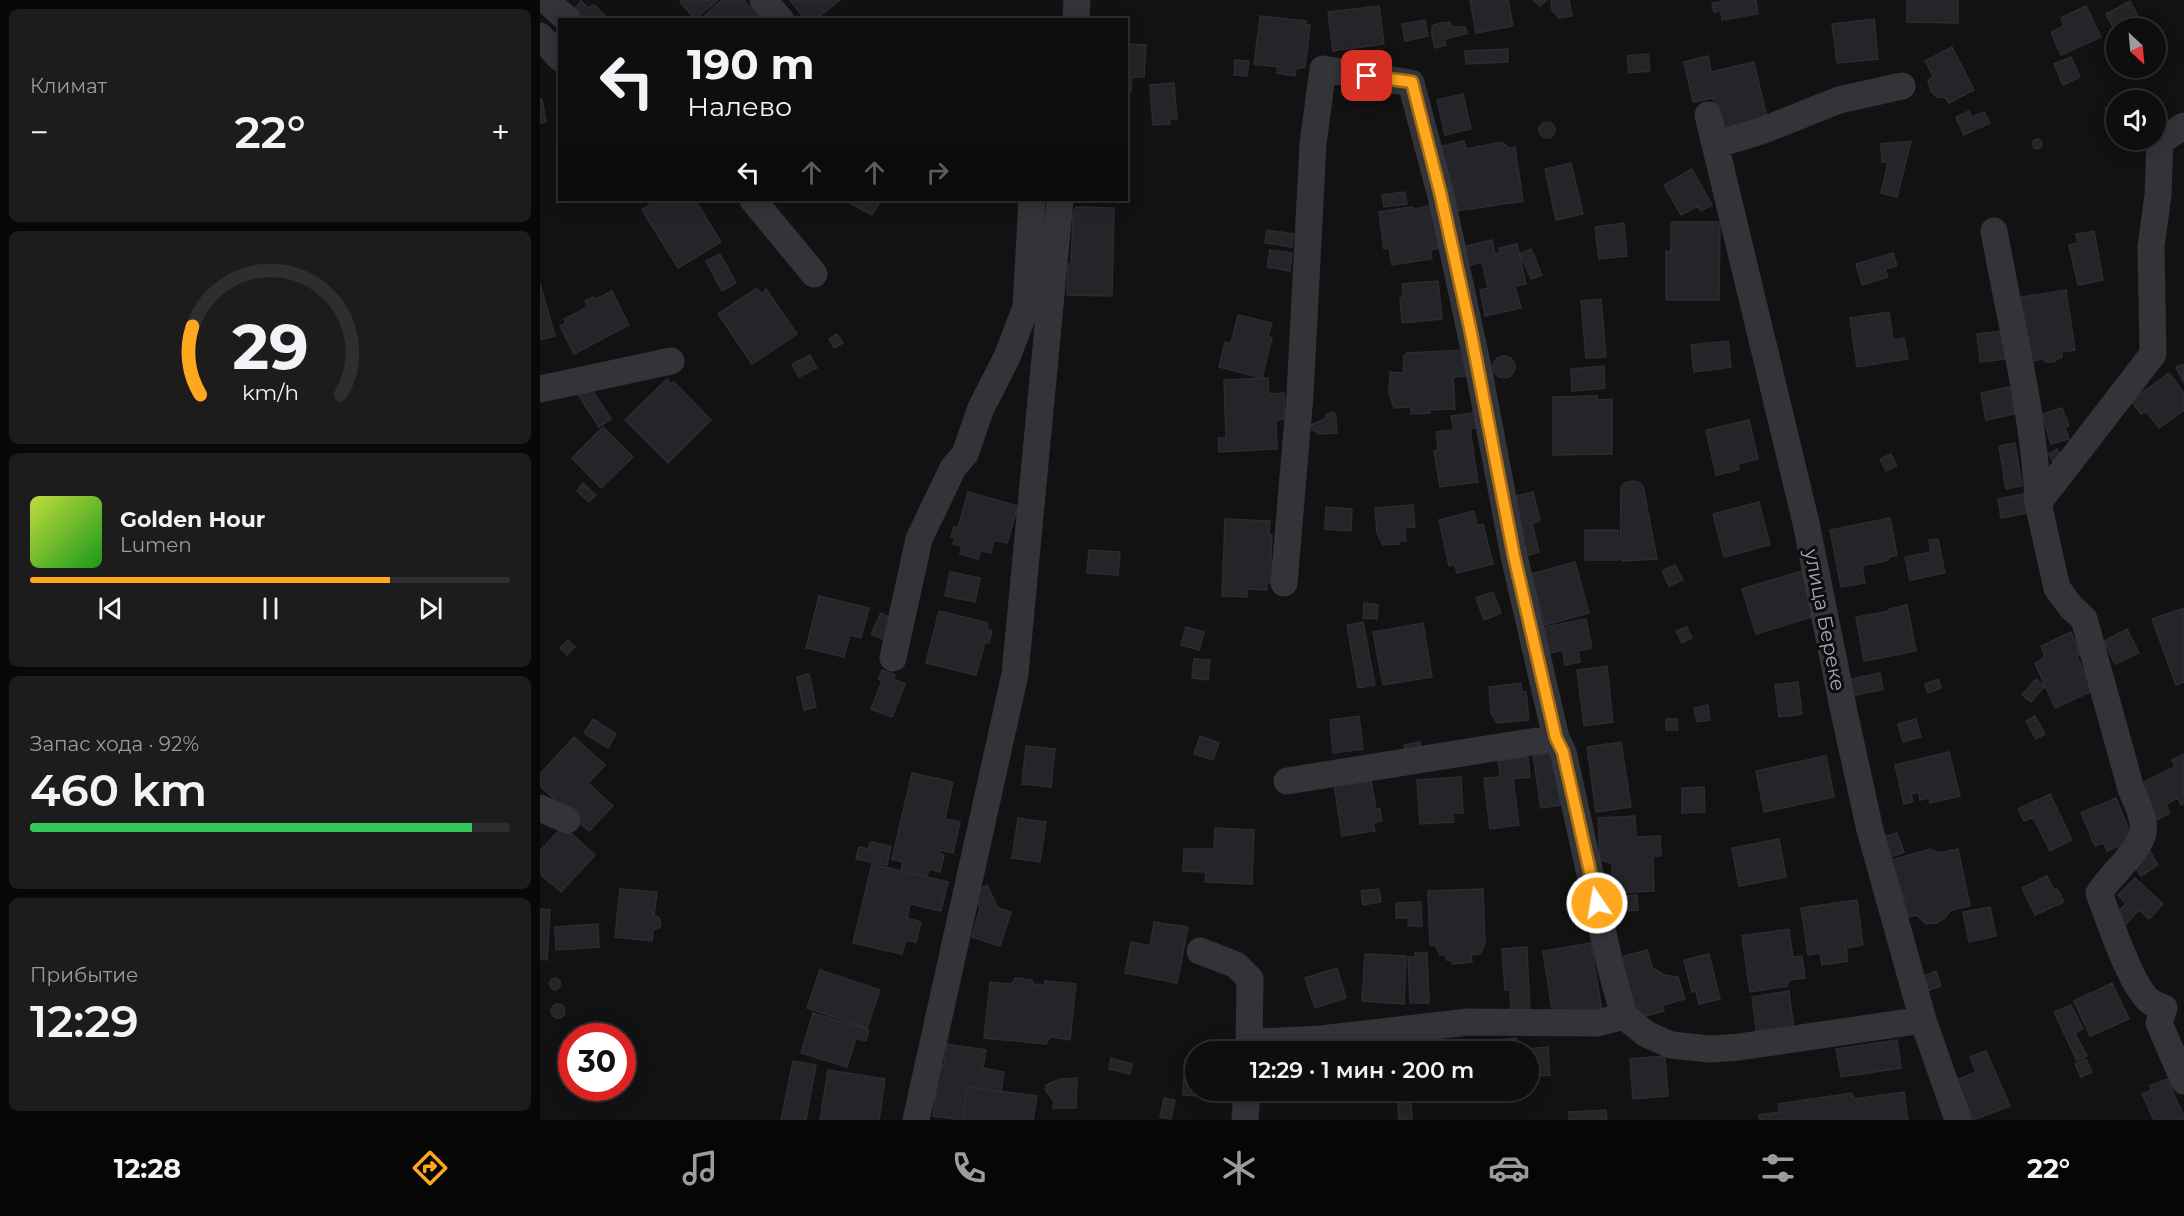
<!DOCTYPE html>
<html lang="ru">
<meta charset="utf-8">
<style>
body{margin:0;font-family:Montserrat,sans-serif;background:#1c1c1c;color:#f1f3f6;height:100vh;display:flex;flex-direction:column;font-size:22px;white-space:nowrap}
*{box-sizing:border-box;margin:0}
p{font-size:20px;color:#9b9c9e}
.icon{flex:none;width:33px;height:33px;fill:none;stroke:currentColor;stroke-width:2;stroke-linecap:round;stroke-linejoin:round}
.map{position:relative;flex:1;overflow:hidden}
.panel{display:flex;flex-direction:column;gap:9px;padding:9px;background:#080808;width:540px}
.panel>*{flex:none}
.guide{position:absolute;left:18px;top:18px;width:570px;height:183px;border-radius:0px;box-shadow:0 3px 15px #0003,0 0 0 2px #2e2e2e;background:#0e0e0e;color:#f1f3f6;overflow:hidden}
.needle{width:39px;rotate:154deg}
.buttons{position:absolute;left:1566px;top:18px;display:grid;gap:12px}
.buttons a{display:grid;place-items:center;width:60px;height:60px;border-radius:50%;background:#0e0e0e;box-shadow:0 3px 15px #0003,0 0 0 2px #2e2e2e;font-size:30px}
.speed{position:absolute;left:18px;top:1023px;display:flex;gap:12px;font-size:30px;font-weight:700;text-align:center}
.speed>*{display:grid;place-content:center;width:78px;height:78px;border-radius:50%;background:#0e0e0e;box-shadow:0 3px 15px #0003,0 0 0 2px #2e2e2e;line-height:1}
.speed .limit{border:9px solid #d22;background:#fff;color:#111}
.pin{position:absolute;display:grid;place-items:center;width:51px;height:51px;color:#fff;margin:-26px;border-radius:12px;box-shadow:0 3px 9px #0006}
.me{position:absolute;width:66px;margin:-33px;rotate:348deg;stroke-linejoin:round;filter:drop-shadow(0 0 4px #0008)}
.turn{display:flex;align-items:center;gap:21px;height:126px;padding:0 30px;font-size:27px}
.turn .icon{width:78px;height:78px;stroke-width:2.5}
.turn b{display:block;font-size:42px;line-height:51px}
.lanes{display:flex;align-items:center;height:57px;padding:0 30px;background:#0003;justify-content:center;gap:30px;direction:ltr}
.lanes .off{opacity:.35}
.big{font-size:45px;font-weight:600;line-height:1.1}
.panel .widget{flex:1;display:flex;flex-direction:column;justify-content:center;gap:9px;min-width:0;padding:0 21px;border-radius:9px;background:#1c1c1c}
.panel .dial{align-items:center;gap:0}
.dial svg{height:156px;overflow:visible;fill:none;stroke:#2e2e2e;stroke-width:7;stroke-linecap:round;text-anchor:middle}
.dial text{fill:#f1f3f6;stroke:none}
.song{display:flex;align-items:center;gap:18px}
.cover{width:72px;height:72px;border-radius:9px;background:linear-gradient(135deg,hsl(70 70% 55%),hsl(120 70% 35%))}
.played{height:6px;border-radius:3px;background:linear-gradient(90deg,#ffa71e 75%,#2e2e2e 75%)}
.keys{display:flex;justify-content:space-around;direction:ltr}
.heat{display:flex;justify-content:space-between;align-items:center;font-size:33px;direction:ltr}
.charge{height:9px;border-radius:4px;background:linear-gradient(90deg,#34c759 92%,#2e2e2e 0)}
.trip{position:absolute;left:645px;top:1041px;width:354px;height:60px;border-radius:30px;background:#0e0e0e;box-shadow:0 3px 15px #0003,0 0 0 2px #2e2e2e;font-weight:600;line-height:60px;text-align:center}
.menu{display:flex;height:96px;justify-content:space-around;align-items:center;background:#060606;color:#9b9c9e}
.menu .icon{width:42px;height:42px}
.menu .on{color:#ffa71e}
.menu b{font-size:27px;color:#f1f3f6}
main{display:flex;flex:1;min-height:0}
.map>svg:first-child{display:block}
</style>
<main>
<section class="panel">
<div class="widget"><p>Климат</p>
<div class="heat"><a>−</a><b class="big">22°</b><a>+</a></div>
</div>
<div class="widget dial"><svg viewBox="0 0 100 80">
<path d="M14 69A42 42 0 1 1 86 69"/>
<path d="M14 69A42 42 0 0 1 10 34" stroke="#ffa71e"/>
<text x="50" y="56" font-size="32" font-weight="700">29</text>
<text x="50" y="72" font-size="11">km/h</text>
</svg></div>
<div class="widget">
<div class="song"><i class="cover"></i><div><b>Golden Hour</b><p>Lumen</p></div></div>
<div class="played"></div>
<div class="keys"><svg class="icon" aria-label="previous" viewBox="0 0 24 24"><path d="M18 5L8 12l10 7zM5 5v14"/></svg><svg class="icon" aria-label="pause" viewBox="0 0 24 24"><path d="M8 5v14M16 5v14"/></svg><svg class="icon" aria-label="next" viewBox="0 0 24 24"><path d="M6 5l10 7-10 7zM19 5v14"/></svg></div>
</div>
<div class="widget"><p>Запас хода · 92%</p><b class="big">460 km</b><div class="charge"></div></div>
<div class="widget"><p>Прибытие</p><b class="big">12:29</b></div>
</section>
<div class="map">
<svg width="1644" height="1120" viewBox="0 0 1644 1120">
<rect width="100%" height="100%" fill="#121213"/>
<path fill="#242528" stroke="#2b2c30" stroke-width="1.5" d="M142 0H178L155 19 140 2Z
M182 0H204L221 20H160Z
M250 0H300L275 20H265Z
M930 0H968L973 26 936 33Z
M1007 0 1000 6 993 0Z
M1011 0H1029L1032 16 1019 18 1012 10Z
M1182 0H1216L1218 14 1182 20 1181 11 1174 12 1172 3 1182 2Z
M1367 0H1418V23L1367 22Z
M41 1 48 8 54 5 69 20H47L35 8Z
M1590 1 1603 26 1598 28H1576V34L1566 14Z
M839 6 844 44 793 51 788 12Z
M1546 6 1561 37 1521 55 1511 32 1524 26 1521 18Z
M720 16 766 21V25H770L765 67 756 69 755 76 737 73 738 67 714 64Z
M1334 19 1338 59 1297 63 1292 24Z
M885 20 888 36 865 41 862 24Z
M910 22 912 27H925L927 34 904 39 906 45 895 48 892 36V26L900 23Z
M586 44 606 45 604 77H592L591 92 586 91Z
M1412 47 1434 90 1409 103 1406 98 1397 97 1391 91 1388 81 1393 76 1385 61Z
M968 49V62L926 64 925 51Z
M1108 54 1110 71 1089 73 1087 56Z
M1168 56 1171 72 1214 62 1227 118 1179 129 1173 98 1153 102 1144 62Z
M1531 57 1540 77 1523 85 1514 64Z
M695 60 709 61 707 76 694 75Z
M634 83 637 119H630V124L613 125 610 85Z
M923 94 931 129 905 135 897 100Z
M0 99H2L6 122 0 123Z
M1576 104V131L1575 132 1565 109Z
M1429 111 1432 117 1444 112 1450 123 1424 135 1416 117Z
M999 130a8 8 0 1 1 16 0a8 8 0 1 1-16 0Z
M1492 144a5 5 0 1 1 10 0a5 5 0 1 1-10 0Z
M924 141 926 149 962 142 969 148 975 147 983 201 917 211 912 183 905 182 898 147Z
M1371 141 1357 197 1341 193 1348 162H1342L1341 144Z
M1031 163 1043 214 1016 220 1005 169Z
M1152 169 1172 205 1161 211 1158 206 1141 215 1124 185Z
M865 192 867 204 844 207 842 195Z
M108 200H155L181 242 138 268 102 210 111 204Z
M304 200H341L332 215Z
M892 205 902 248 890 250 892 259 852 265 849 248 844 249 839 212 871 207 876 209Z
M536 207 574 208 572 296 527 295 528 264H531L533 212Z
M1131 222H1180L1179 300H1126V251L1131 252Z
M1084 223 1087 256 1059 259 1055 227Z
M727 230 754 234 752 247 725 243Z
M1554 231 1563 280 1538 285 1529 245 1538 243 1536 234Z
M952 240 955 254 960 253 959 248 977 244 986 284 975 286 981 308 945 316 940 290 948 288 942 262 927 266 922 247Z
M991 249 1002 275 991 279 980 254Z
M730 250 752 253 750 271 727 267Z
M1353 253 1357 266 1345 269 1348 277 1322 285 1316 264Z
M180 254 196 283 182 291 166 261Z
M898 281 902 319 862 323 860 298 863 297 862 284Z
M0 284 15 336 0 340Z
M217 288 221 294 226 289 257 334 212 364 178 314Z
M1526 290 1535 350 1522 352V357L1513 362H1505L1503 359 1486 362 1476 298Z
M72 291 89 325 34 354 20 326 26 323 24 319 48 307 45 301 54 297 56 299Z
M1061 299 1066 357 1046 358 1041 301Z
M1349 312 1353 340 1364 338 1368 359 1317 367 1310 318Z
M698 315 732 323 728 337 732 338 722 378 679 367 685 342 691 343Z
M1462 331 1465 359 1440 362 1437 334Z
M297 334 303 343 294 348 289 339Z
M1188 341 1191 367 1154 372 1151 345Z
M926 350 927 376 913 377 915 409 889 410 890 413 871 414V407L854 408 849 393 850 372 863 373 864 356 867 353Z
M270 355 277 368 259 377 252 364Z
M953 367a11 11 0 1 1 22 0a11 11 0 1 1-22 0Z
M1644 364V383L1636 367Z
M1064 366 1065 388 1032 391 1031 369Z
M1629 373 1644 393V410L1619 428 1606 411 1601 414 1591 401Z
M728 378 729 394 744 393 745 419 736 420 737 449 679 452 678 438H686L684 380Z
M127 379 131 384 134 382 171 420 128 463 85 420Z
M49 385 71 419 59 427 37 393Z
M1470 387 1475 414 1446 420 1441 393Z
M1057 396 1058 400 1072 399V454L1013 455V397Z
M1522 408 1529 426 1525 427 1529 439 1511 444 1502 414Z
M938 412 940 427 930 429 938 482 900 487 894 451 898 450 896 432 914 430 911 416Z
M790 413H794L796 417 797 433 779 434 772 429 771 425 785 419 786 415Z
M1209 420 1218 459 1198 464 1199 470 1176 475 1166 430Z
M63 427 93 457 61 488 32 458Z
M1475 443 1482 486 1466 489 1459 446Z
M1517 449 1522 457 1513 462 1509 454Z
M1351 454 1357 466 1346 471 1340 459Z
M1092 481 1098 482 1103 486 1117 559 1083 561 1080 559 1081 487 1085 483Z
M43 483 56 495 49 502 37 491Z
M428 492 478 506 467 543 454 540 451 553 440 551 438 559 420 554 422 546 413 544 415 538 411 537 414 527 418 528Z
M993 492 1000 521 992 523 999 552 986 556 973 497Z
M1484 494 1488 513 1461 518 1458 499Z
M1219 502 1230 545 1184 557 1173 514Z
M873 505 875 527 865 528 866 541H858L859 544 843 545 837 533 835 508Z
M786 507 812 509 811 531 785 529Z
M934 511 937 525 943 524 953 564 917 573 915 565 909 566 899 520Z
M1350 518 1357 555 1349 557 1348 560 1322 566 1325 583 1301 587 1290 530Z
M685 519 730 521 729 535H732L730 583 727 584V590L707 589V597L682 596Z
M1045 530H1078V560H1045Z
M1398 539 1405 573 1370 580 1365 557 1391 552 1389 540Z
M549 550 580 552 578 575 547 573Z
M1035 562 1049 613 1005 625 991 574Z
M1135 565 1143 580 1129 586 1122 571Z
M1262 571 1275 616 1216 634 1202 589Z
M410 572 440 578 435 602 405 596Z
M953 592 961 613 944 620 936 598Z
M279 596 329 608 321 638 310 635 304 657 266 648Z
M824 603 838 605 837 619 823 618Z
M1367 605 1376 651 1324 661 1316 617 1349 611V609Z
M1644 608V682L1636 685 1612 619Z
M399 611 448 623 447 629 452 631 449 643 445 642 436 675 386 663Z
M341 613 353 619 343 639 331 634Z
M1046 619 1052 648 1038 651 1040 662 1025 665 1023 650 1005 654 1000 628Z
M823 622 835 685 818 688 807 625Z
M883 623 892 677 843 685 833 632Z
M646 627 664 632 659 650 641 645Z
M1147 627 1152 638 1142 643 1136 631Z
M1587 629 1599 653 1575 664 1564 641Z
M1531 632 1541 655 1537 656 1552 691 1515 708 1495 663 1503 659 1504 653 1501 646Z
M28 640 35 647 27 655 20 648Z
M654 659 670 660 668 680 652 678Z
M1067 666 1073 722 1044 726 1037 670Z
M342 670 355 675 353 679 365 684 352 717 331 709 342 681 338 679Z
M1340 673 1343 690 1310 696 1307 680Z
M269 674 276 707 264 710 257 677Z
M1398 679 1401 688 1388 693 1385 684Z
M1496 679 1505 686 1491 702 1482 695Z
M1258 682 1262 714 1239 717 1235 685Z
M981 683 982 692H986L989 720 957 723 951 713 949 687Z
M1168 705 1170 720 1157 722 1154 708Z
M819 716 823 749 793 753 790 720Z
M1495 716 1505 734 1496 739 1486 721Z
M53 719 76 734 68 748 44 733Z
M1126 719H1137L1138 730H1126Z
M1376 719 1381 737 1363 742 1358 724Z
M660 736 679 743 673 760 654 754Z
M34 737 65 765 48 783 73 806 49 831 0 786V774Z
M880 742 881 752 865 754 864 745Z
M1081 742 1091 807 1056 812 1047 747Z
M486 746 515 749 511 787 482 784Z
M1013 752 1021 805 1001 808 993 756Z
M1409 752 1420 796 1390 803 1389 798 1380 800 1379 792 1371 794 1373 802 1364 804 1355 765Z
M1644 754V804L1641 805 1638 798 1626 804 1630 813 1611 823 1596 791 1606 787 1604 782 1635 767 1632 760Z
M1286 756 1294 797 1224 812 1216 771Z
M988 757 990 777 973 779 979 825 950 829 944 778 960 777 958 761Z
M372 773 413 782 405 819 420 822 413 853 400 850 399 853 404 855 400 872 389 869 387 877 361 871 363 862 352 859Z
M830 775 836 809H840L842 821 833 823 835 831 802 836 794 784Z
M921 777 923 813H913L914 822 880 824 877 780Z
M1164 787 1165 812 1142 813V788Z
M1510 794 1532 840 1510 851 1493 817 1484 821 1478 809Z
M1576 798 1591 834 1585 836 1588 842 1567 851 1563 843 1555 846 1541 813Z
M1095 816 1096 837 1120 836 1121 856H1113L1114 891 1073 893 1072 863 1060 860 1058 818Z
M478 818 506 822 500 862 472 858Z
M23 826 55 855 21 892 0 874V851Z
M675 828 714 830 712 884 665 882 666 872 643 871 644 849H674Z
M1357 833 1364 852 1346 859 1339 839Z
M1239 839 1246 877 1199 886 1192 848Z
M330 842 351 846 347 865 316 859 319 847 328 849Z
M1390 849 1398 853 1418 849 1430 906 1411 910 1404 919 1396 923 1386 924 1377 915 1369 917 1352 860Z
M1610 851 1618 865 1601 876 1592 862Z
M332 864 408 882 401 911 370 904 367 918 381 922 376 942 366 940 362 954 313 943Z
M1507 876 1514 890 1517 889 1524 902 1495 915 1482 888Z
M1595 878 1623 904 1609 919 1599 910 1585 925 1575 915 1586 904 1578 895Z
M447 885 458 908 471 912 460 946 432 937 440 908 433 892Z
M80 889 117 892 114 915 119 918 121 924 120 927 113 930 112 941 75 937Z
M839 889 841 902 823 905 821 891Z
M943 889 945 943 940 954 931 955 932 962 913 964 912 961 907 960 905 955H900L896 946 890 945 888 891Z
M1097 895 1098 910 1072 912 1071 897Z
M1317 900 1323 945 1306 948 1308 961 1282 965 1280 953 1268 955 1261 908Z
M881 902 882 926H868L869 918H856V903Z
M1450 907 1456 936 1429 942 1423 912Z
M0 909 10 910 7 960 0 959Z
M614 922 648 927 637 983 585 973 591 942 610 946Z
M58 924 59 947 16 950 15 927Z
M1249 929 1253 957 1262 956 1265 978 1249 980 1247 986 1210 992 1202 936Z
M1051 943 1062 1011 1012 1010 1003 951Z
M987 947 990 1013 971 1015 970 990H965L962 949Z
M1107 950 1112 967 1124 975 1138 977 1145 999 1123 1005 1124 1011 1094 1019 1078 958Z
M875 953H887L889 1003H870L868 957H875Z
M825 954 866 956 864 1004 822 1001Z
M1169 954 1180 999 1159 1004 1156 991 1152 992 1144 960Z
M797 968 806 998 775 1008 765 978Z
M280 970 340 990 327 1028 267 1008Z
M1396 971 1401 986 1386 991 1381 977Z
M475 978 492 980 493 984 504 985 505 981 536 984 530 1040 510 1037 506 1044 444 1038 450 982 472 984Z
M9.5 984a5.5 5.5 0 1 1 11 0a5.5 5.5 0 1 1-11 0Z
M1572 983 1589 1019 1550 1036 1534 1001Z
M1249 991 1254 1030 1217 1036 1212 997Z
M11 1011a7 7 0 1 1 14 0a7 7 0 1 1-14 0Z
M1531 1005 1543 1029 1535 1033 1547 1056 1537 1061 1514 1012Z
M273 1013 329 1030 326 1041 316 1038 307 1067 261 1053Z
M887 1038 889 1052H874L872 1040Z
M976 1038 977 1050 1008 1047 1010 1075 989 1077 988 1080V1052H951L950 1041Z
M1357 1040 1361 1068 1301 1077 1296 1049Z
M407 1044 446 1050 443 1068 464 1072 461 1092 427 1087 423 1120 393 1116 400 1067 404 1064Z
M1446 1051 1470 1106 1433 1120 1417 1080 1436 1072 1430 1057Z
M654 1052 656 1053V1090H690V1098L643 1095 645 1059 653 1060Z
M1125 1056 1128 1096 1093 1099 1090 1059Z
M571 1058 592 1064 590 1074 569 1069Z
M1546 1059 1552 1072 1541 1077 1535 1064Z
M253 1061 276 1065 266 1120H241Z
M288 1070 345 1079 339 1120H280Z
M537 1078 536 1108H513L514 1101 506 1091V1085L520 1079Z
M1627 1079 1644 1116V1120H1614L1602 1094 1612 1090 1610 1086Z
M427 1087 497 1096 493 1120H423Z
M870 1090H894L895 1095 871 1098Z
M1364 1092 1368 1120H1220L1219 1115 1240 1112 1238 1104 1311 1093 1315 1099Z
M624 1098 635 1100 631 1119 620 1117Z
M871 1102 872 1120H859L858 1103Z
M1066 1110 1067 1120H1029V1112Z"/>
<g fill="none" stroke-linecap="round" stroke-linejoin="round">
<path stroke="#323439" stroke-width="27" d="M6 0 28 20
M223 0 241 20
M536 20 537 0
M0 36 20 58
M1168 115 1266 523 1304 712 1330 830 1383 1020 1418 1120
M1644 126 1620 141 1618 195 1611 247 1613 354 1498 503 1517 588 1531 607 1544 619 1591 789C1596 801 1606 820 1603 833 1599 852 1569 876 1559 893 1568 916 1592 990 1611 1002 1614 1005 1620 1006 1624 1008L1619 1023 1644 1081
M1175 145 1224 130 1299 100 1362 86
M213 200 274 274
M1454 231C1470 321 1494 411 1498 503
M0 389 131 361
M744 583 760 395 773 144 783 69 871 83 901 196 939 372 974 556 1016 738 1023 752 1071 969 1084 1016 1106 1034 1131 1045 1170 1049 1199 1047 1383 1020
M353 658 379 539 413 468 425 454 441 408 467 357 486 307 492 200
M747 781 1016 738
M0 808 27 820
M660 951 696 965 710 979 709 1049
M709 1052V1049L718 1042 781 1039 928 1022 1058 1023 1084 1016
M376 1120 475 674 520 200
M705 1120 707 1090"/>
</g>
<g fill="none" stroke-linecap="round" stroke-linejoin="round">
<g stroke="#a66d14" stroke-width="15">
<path id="route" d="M827 76 872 82 901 196 930 328 974 556 1016 738 1023 752 1057 903"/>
</g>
<use href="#route" stroke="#ffa71e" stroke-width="10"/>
</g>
<g text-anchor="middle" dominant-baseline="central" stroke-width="6" stroke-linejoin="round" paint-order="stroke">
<g font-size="20" fill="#a1a9b6" stroke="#0d0d0e">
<text transform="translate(1285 620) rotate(79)">улица Береке</text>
</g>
</g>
</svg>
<div class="buttons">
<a><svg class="needle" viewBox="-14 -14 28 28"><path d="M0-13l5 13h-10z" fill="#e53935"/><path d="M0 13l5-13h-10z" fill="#9b9c9e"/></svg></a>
<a><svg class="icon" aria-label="sound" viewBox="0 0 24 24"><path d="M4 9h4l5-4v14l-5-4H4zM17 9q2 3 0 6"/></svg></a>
</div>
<div class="speed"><div class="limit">30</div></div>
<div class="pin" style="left:827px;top:76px;background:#d93025"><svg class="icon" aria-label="arrive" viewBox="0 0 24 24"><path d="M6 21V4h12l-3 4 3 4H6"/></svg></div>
<svg class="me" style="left:1057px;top:903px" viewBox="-20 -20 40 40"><circle r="17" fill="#ffa71e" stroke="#fff" stroke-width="3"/><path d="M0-11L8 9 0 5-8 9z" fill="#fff"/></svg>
<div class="trip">12:29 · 1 мин · 200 m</div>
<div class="guide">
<div class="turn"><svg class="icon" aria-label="left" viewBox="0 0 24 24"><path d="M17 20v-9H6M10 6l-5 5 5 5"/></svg><div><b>190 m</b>Налево</div></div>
<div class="lanes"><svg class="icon" aria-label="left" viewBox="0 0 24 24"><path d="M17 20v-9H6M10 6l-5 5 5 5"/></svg><svg class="icon off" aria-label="ahead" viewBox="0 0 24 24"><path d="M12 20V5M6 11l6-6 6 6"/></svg><svg class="icon off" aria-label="ahead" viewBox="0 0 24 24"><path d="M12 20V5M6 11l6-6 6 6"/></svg><svg class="icon off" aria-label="right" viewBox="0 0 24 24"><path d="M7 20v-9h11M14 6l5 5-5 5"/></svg></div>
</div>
</div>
</main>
<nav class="menu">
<b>12:28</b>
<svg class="icon on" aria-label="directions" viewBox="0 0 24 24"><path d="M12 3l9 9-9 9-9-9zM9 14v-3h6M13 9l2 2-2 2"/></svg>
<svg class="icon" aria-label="music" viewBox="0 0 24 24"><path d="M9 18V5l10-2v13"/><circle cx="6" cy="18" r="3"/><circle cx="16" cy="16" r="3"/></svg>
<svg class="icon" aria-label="phone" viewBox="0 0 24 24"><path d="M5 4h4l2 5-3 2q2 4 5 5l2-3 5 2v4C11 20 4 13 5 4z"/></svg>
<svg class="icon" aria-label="climate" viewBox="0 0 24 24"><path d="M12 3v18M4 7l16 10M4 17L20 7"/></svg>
<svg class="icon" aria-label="car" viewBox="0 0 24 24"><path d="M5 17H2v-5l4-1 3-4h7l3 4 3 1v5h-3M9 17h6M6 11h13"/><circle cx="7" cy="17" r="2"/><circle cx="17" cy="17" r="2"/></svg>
<svg class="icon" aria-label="filters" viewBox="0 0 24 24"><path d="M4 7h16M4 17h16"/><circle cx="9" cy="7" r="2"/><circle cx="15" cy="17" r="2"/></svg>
<b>22°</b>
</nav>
